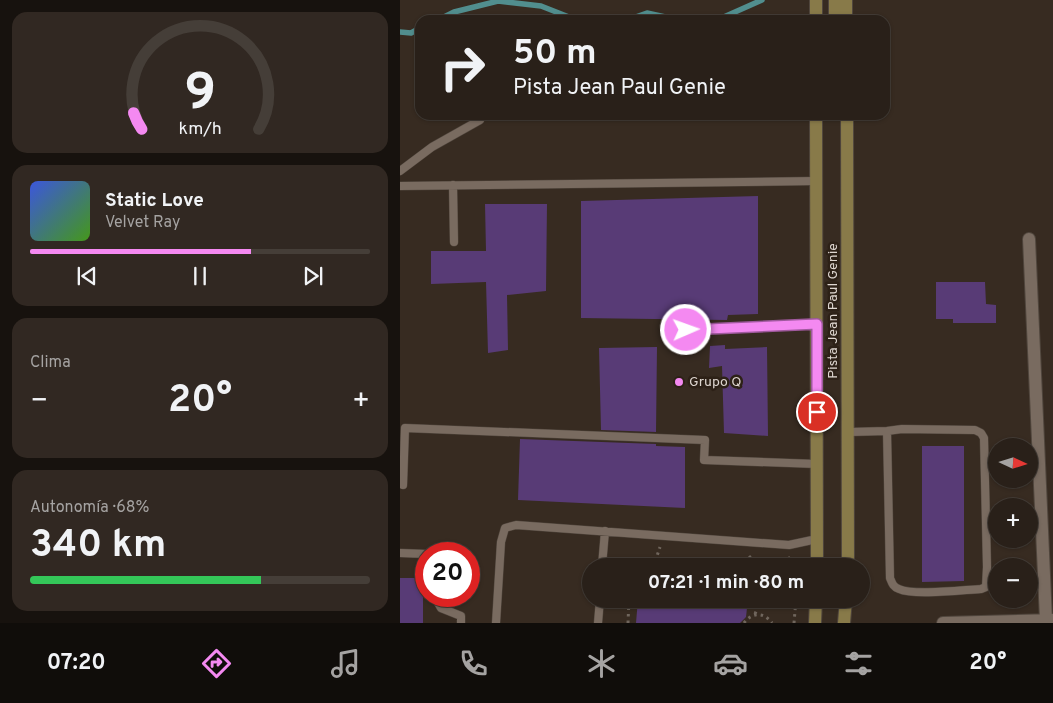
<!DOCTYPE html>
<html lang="es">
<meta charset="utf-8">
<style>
body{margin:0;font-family:Overpass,sans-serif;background:#312822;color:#f1f3f6;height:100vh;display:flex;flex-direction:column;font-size:19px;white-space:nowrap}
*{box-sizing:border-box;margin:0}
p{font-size:16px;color:#a5a3a2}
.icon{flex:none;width:28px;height:28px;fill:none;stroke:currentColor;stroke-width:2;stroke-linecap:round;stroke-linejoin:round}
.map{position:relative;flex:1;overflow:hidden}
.drawer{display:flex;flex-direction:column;gap:12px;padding:12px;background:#17120e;width:400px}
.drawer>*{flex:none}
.banner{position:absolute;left:15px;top:15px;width:475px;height:105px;border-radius:15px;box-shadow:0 1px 4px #0004,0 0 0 1px #453e38;background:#292019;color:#f1f3f6;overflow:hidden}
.needle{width:32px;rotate:94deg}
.tools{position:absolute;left:588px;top:438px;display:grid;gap:10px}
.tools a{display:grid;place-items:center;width:50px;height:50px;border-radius:50%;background:#292019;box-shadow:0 1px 4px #0004,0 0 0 1px #453e38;font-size:25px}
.speed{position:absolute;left:15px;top:542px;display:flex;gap:10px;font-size:25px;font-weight:700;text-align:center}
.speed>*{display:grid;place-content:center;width:65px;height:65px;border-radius:50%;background:#292019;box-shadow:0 1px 4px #0004,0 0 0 1px #453e38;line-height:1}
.speed .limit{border:8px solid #d22;background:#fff;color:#111}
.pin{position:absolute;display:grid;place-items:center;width:42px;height:42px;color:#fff;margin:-21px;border:2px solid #fff;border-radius:50%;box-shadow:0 1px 5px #0007}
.me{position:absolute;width:55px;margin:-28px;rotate:88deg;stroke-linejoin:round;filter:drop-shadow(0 0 4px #0008)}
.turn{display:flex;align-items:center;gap:18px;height:105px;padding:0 15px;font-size:22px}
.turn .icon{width:65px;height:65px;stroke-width:2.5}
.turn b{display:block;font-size:35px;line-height:42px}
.big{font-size:38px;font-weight:700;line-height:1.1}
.drawer .card{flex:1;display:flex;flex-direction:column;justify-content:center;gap:8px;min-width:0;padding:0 18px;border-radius:15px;background:#312822}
.drawer .dial{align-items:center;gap:0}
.dial svg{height:130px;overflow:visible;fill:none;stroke:#453e38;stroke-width:7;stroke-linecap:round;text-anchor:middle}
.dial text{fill:#f1f3f6;stroke:none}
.song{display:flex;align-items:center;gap:15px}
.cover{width:60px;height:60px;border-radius:8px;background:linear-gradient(135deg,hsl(230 70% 55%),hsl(100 70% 35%))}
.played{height:5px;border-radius:2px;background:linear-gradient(90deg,#f489f1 65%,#453e38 65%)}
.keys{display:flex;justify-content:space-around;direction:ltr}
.heat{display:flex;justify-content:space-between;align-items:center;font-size:28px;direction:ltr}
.charge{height:8px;border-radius:4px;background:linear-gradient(90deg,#34c759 68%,#453e38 0)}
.trip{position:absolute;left:182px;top:558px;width:288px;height:50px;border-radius:25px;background:#292019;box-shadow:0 1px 4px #0004,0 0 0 1px #453e38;font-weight:700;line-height:50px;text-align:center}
.dock{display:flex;height:80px;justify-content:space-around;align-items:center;background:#100d0a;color:#a5a3a2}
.dock .icon{width:35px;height:35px}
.dock .active{color:#f489f1}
.dock b{font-size:22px;color:#f1f3f6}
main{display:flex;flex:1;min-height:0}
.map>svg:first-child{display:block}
</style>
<main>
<section class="drawer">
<div class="card dial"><svg viewBox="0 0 100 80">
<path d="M14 69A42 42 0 1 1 86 69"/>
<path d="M14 69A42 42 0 0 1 9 59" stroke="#f489f1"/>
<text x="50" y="56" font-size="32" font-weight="700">9</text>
<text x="50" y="72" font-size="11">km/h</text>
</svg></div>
<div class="card">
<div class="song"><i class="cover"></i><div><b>Static Love</b><p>Velvet Ray</p></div></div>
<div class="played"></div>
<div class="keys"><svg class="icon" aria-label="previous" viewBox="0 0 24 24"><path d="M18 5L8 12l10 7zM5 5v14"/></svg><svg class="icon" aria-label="pause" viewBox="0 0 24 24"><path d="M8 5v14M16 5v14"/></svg><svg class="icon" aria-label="next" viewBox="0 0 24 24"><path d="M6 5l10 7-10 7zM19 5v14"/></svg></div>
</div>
<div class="card"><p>Clima</p>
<div class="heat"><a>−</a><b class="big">20°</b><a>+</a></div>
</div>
<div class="card"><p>Autonomía · 68%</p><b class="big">340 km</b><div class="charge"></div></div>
</section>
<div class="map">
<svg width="653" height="623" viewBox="0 0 653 623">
<rect width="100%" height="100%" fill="#372b21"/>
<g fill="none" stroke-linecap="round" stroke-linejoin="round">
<path stroke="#518e8e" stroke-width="5.5" d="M38 20 54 12 98 1 141 6 174 19 203 20
M227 20 247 13 279 20
M301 20H317L362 0
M0 32 11 33 20 28"/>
</g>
<path fill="#583b76" d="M358 196V314L328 315 327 320 181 318V201Z
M85 204H147L146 291 107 295 108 350 88 353 86 282 31 284V251H86Z
M536 282H585L586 304 596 305V323H553V319H536Z
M325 345V349L367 347 368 436 324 433 322 366 309 368 310 346Z
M257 347 256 432 201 430 199 348Z
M120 439 256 444V446L285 447V508L118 500Z
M522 446H564V581L522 582Z
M0 578H23V623H0Z
M238 599H348L346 617 340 623H236Z"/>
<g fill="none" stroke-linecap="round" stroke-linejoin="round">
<g stroke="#50463d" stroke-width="9">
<path id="service" d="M0 171 32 147 80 120
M53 185 54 242
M0 186 417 181
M267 331 417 324
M449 432 487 431 502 429 575 430 581 433 584 438 587 567 586 587 581 589C562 590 514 596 499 589 493 587 492 583 490 578L487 431
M3 485 5 428 305 440 304 460 417 464
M0 553 27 554
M202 566 205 531
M34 596 41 608 61 616V623
M96 623 101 542 105 528 116 525 389 545 417 539
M198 623 200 599"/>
</g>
<g stroke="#50463d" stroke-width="14">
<path id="minor" d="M629 239 646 620
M543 623 653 620"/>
</g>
<g stroke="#50463d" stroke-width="14">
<path id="secondary" d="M416 0V20
M435 0V20
M446 0V20
M416 115 417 566
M447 115 448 566
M415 623 416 599
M444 623 446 599"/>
</g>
<path stroke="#70665d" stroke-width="3" stroke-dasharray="2.5 4" stroke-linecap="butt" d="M349 556 357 566
M388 557 395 566
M251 566 256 559 260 547
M398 566 399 556
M355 614 361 599
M228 623 229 599
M344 623C352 612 364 612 372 623
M394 623 396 599"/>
<use href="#service" stroke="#796b60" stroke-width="8"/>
<use href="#minor" stroke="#796b60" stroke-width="12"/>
<use href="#secondary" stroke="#887a49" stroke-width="12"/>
</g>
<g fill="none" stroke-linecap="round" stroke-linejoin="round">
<g stroke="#9f599d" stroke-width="12">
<path id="route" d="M286 330 417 324V412"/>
</g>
<use href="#route" stroke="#f489f1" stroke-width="9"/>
</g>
<circle fill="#f489f1" stroke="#2d2117" stroke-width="2" cx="279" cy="382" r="5"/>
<g text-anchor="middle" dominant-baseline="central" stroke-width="5" stroke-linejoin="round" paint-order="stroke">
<g font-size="14" fill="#ded6d0" stroke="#2d2117">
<text transform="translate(433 311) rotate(-90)">Pista Jean Paul Genie</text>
</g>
<g font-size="14" fill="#ded6d0" stroke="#2d2117" text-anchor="start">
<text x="289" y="382">Grupo Q</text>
</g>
</g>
</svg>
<div class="tools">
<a><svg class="needle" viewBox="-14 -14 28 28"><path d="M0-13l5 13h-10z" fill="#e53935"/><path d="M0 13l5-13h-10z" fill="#a5a3a2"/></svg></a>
<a>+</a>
<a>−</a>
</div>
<div class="speed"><div class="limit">20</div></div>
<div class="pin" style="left:417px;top:412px;background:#d93025"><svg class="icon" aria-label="arrive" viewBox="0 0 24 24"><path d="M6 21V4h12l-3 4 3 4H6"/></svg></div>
<svg class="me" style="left:286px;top:330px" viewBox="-20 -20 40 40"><circle r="17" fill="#f489f1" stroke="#fff" stroke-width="3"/><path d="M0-11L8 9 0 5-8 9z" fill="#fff"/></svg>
<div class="trip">07:21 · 1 min · 80 m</div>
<div class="banner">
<div class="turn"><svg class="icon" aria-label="right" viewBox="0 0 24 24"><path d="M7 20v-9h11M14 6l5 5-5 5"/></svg><div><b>50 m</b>Pista Jean Paul Genie</div></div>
</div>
</div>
</main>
<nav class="dock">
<b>07:20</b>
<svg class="icon active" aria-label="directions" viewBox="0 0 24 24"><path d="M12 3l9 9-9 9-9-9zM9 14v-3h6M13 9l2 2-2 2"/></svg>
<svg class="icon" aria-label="music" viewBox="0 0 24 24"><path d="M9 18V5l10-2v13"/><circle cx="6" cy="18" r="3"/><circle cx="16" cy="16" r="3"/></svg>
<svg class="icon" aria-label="phone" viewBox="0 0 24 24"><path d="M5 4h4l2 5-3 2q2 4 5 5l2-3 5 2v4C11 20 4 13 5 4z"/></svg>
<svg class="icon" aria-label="climate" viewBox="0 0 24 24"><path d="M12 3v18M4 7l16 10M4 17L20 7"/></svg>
<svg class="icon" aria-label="car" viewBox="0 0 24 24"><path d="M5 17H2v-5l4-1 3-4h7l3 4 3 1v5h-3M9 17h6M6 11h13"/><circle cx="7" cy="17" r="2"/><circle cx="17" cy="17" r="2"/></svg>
<svg class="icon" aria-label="filters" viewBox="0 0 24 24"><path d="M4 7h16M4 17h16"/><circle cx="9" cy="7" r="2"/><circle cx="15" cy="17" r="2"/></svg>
<b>20°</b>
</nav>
